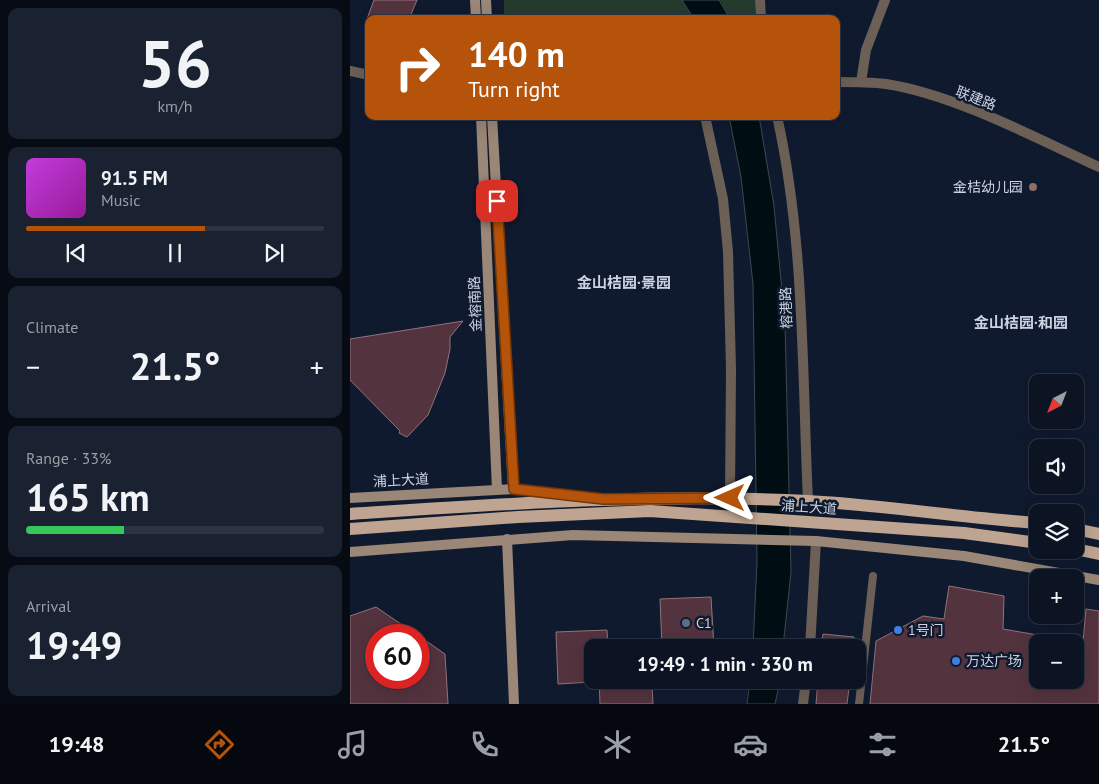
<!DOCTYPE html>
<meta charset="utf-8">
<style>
body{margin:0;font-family:"PT Sans","Noto Sans SC",sans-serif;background:#1a2130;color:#f1f3f6;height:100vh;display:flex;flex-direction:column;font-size:19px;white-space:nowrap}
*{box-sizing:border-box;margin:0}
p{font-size:16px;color:#9a9ea6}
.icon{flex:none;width:28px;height:28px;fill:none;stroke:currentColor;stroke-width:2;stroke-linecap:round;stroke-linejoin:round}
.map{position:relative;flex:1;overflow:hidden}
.sheet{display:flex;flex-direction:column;gap:8px;padding:8px;background:#070b13;width:350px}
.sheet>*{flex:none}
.top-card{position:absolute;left:15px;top:15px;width:475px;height:105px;border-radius:10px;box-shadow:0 5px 20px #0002,0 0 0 1px #2c3341;background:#b45309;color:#fff;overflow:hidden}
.needle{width:32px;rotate:222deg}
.tools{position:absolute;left:679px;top:374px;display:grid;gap:10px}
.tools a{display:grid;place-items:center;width:55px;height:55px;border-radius:10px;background:#0c1423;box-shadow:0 5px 20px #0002,0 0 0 1px #2c3341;font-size:25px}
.speed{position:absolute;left:15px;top:624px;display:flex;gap:10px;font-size:25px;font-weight:700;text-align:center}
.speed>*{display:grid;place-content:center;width:65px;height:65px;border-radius:50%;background:#0c1423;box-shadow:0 5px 20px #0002,0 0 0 1px #2c3341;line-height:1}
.speed .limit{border:8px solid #d22;background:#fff;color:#111}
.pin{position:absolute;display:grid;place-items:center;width:42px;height:42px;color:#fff;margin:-21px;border-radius:10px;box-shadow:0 2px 8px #0006}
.me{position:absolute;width:55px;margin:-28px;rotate:270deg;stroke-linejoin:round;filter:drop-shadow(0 0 4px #0008)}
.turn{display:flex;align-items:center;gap:18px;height:105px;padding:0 20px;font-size:22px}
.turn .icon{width:65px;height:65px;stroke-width:2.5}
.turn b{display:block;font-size:35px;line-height:42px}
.big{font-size:38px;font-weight:600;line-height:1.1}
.sheet .widget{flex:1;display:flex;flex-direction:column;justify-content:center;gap:8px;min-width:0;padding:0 18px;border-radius:10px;background:#1a2130}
.sheet .dial{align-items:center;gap:0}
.dial b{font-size:65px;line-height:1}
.song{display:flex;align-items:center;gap:15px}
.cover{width:60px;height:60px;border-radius:8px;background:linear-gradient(135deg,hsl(290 70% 55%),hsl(300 70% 35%))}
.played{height:5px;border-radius:2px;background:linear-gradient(90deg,#b45309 60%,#2c3341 60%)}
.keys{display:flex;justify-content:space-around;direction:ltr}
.heat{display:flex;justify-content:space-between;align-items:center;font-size:28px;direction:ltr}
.charge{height:8px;border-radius:4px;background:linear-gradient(90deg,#34c759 33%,#2c3341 0)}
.trip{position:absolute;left:234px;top:639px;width:282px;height:50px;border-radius:10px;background:#0c1423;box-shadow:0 5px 20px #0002,0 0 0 1px #2c3341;font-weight:600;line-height:50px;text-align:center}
.tabs{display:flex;height:80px;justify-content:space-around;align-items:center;background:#05080e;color:#9a9ea6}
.tabs .icon{width:35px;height:35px}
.tabs .active{color:#b45309}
.tabs b{font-size:22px;color:#f1f3f6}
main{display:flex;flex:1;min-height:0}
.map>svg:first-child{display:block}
</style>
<main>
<section class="sheet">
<div class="widget dial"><b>56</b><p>km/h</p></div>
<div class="widget">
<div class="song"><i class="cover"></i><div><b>91.5 FM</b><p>Music</p></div></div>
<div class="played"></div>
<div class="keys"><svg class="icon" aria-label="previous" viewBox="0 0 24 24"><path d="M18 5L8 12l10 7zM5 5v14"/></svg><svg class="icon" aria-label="pause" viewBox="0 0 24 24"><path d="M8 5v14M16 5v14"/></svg><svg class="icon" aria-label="next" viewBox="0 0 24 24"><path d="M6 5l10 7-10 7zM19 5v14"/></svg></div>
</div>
<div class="widget"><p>Climate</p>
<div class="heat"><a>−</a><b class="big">21.5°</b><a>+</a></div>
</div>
<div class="widget"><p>Range · 33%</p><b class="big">165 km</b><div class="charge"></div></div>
<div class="widget"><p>Arrival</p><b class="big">19:49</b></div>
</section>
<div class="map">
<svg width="749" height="704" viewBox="0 0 749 704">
<rect width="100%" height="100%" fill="#101a2f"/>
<path fill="#253b2e" d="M154 0H332L344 19H154Z
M370 0H405V19H380Z"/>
<path fill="#000e13" stroke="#3d4951" d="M332 0H369L380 19H344Z
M379 116H409L424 206 435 323 441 572 433 647H403L407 562 403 284 391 177Z
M400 680H430L425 704H397Z"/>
<path fill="#53333e" stroke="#93727d" d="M24 0H67L59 19H17Z
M113 321 100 337V349L95 373 78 415 57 437 49 433 50 431 0 380V339Z
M599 586 654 596 653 629 705 638 704 642H688V680H725V641L733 642 736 609 749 611V704H520L526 641 573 616 594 619Z
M361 597 364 648H312L310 599Z
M26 607 67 635H26V678H69V636L95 654 98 704H0V616Z
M257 630 258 648H242V682L208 684 206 632Z
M473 634 504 637 503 648H471Z
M249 680H260V687L302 684 303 704H250Z
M468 680H500L497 704H466Z"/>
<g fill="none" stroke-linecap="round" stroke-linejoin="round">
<path stroke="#6c5f56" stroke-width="8" d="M509 704 523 576"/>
<path stroke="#6c5f56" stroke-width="10" d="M355 116 373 199 378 252 381 369 380 498
M460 648 466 541
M453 704 456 680"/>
<path stroke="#6c5f56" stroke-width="10" d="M410 0 411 19
M0 71 19 75
M486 82C503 82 520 82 536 84 603 94 686 138 749 167
M511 82 516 50 535 0
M427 116C455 242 452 373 458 501"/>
<path stroke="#9a8777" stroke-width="10" d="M125 0 126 19
M136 0 137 19
M131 116 147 490
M142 116 163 489
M0 498 163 489 232 497
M157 539 164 704
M0 552 223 535 466 541 614 556 749 580"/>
<path stroke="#bfa591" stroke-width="12" d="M0 514C152 504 305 493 458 501 535 505 611 518 688 523
M0 529 168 517 300 511 614 533 688 543
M725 529 749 534
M725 549 749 554"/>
</g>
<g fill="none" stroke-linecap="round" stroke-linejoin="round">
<g stroke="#753606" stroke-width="12">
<path id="route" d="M147 201 164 489 253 499 380 498"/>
</g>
<use href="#route" stroke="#b45309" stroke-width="9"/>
</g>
<circle fill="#8d6e63" stroke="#101a2f" stroke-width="2" cx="683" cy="187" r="5"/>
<circle fill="#5c6f8a" stroke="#101a2f" stroke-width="2" cx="336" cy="623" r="5"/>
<g fill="#3f7fe0" stroke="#101a2f" stroke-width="2">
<circle cx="548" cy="630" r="5"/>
<circle cx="606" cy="661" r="5"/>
</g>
<g text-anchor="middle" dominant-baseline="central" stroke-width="5" stroke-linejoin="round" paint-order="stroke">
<g font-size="14" fill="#cbd3e2" stroke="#101a2f">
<text transform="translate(626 98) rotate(21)">联建路</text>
<text transform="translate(125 304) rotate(-92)">金榕南路</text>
<text transform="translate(436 308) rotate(-92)">榕港路</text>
<text transform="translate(51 480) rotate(-3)">浦上大道</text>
<text transform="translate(459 507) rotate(4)">浦上大道</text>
</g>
<g font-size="14" fill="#cbd3e2" stroke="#101a2f" text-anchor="start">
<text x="673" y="187" text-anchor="end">金桔幼儿园</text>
<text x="346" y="623">C1</text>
<text x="558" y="630">1号门</text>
<text x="616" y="661">万达广场</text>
</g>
<g font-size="15" font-weight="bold" fill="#cbd3e2" stroke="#101a2f">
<text x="274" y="282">金山桔园·景园</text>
<text x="671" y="322">金山桔园·和园</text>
</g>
</g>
</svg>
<div class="tools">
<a><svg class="needle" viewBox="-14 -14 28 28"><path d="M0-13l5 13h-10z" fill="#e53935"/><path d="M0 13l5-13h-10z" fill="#9a9ea6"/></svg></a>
<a><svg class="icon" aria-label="sound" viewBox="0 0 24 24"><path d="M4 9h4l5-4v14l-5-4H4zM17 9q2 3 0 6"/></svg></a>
<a><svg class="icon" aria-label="layers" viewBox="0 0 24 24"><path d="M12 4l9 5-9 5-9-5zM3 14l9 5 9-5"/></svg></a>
<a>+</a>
<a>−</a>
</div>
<div class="speed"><div class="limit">60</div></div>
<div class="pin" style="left:147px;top:201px;background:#d93025"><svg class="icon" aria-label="arrive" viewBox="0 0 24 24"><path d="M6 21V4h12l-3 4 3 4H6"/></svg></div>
<svg class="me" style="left:380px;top:498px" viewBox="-20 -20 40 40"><path d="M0-17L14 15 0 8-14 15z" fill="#b45309" stroke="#fff" stroke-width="4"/></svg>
<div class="trip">19:49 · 1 min · 330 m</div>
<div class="top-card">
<div class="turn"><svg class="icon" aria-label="right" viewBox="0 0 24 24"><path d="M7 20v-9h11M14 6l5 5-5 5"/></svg><div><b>140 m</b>Turn right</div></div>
</div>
</div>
</main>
<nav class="tabs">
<b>19:48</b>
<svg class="icon active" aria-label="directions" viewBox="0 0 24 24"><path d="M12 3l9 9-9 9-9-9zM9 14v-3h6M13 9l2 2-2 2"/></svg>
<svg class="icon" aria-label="music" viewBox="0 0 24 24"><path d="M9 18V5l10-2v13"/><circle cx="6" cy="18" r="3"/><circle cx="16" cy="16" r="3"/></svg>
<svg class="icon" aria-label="phone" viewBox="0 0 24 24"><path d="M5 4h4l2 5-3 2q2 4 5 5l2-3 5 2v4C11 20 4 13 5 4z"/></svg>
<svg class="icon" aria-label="climate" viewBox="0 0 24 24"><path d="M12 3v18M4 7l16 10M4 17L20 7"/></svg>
<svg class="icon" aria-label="car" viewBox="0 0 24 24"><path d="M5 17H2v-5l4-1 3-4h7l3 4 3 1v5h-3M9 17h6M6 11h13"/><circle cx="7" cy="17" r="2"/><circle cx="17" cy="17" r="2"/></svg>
<svg class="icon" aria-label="filters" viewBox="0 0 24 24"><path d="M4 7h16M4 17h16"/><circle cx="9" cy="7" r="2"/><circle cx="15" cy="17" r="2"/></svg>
<b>21.5°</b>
</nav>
